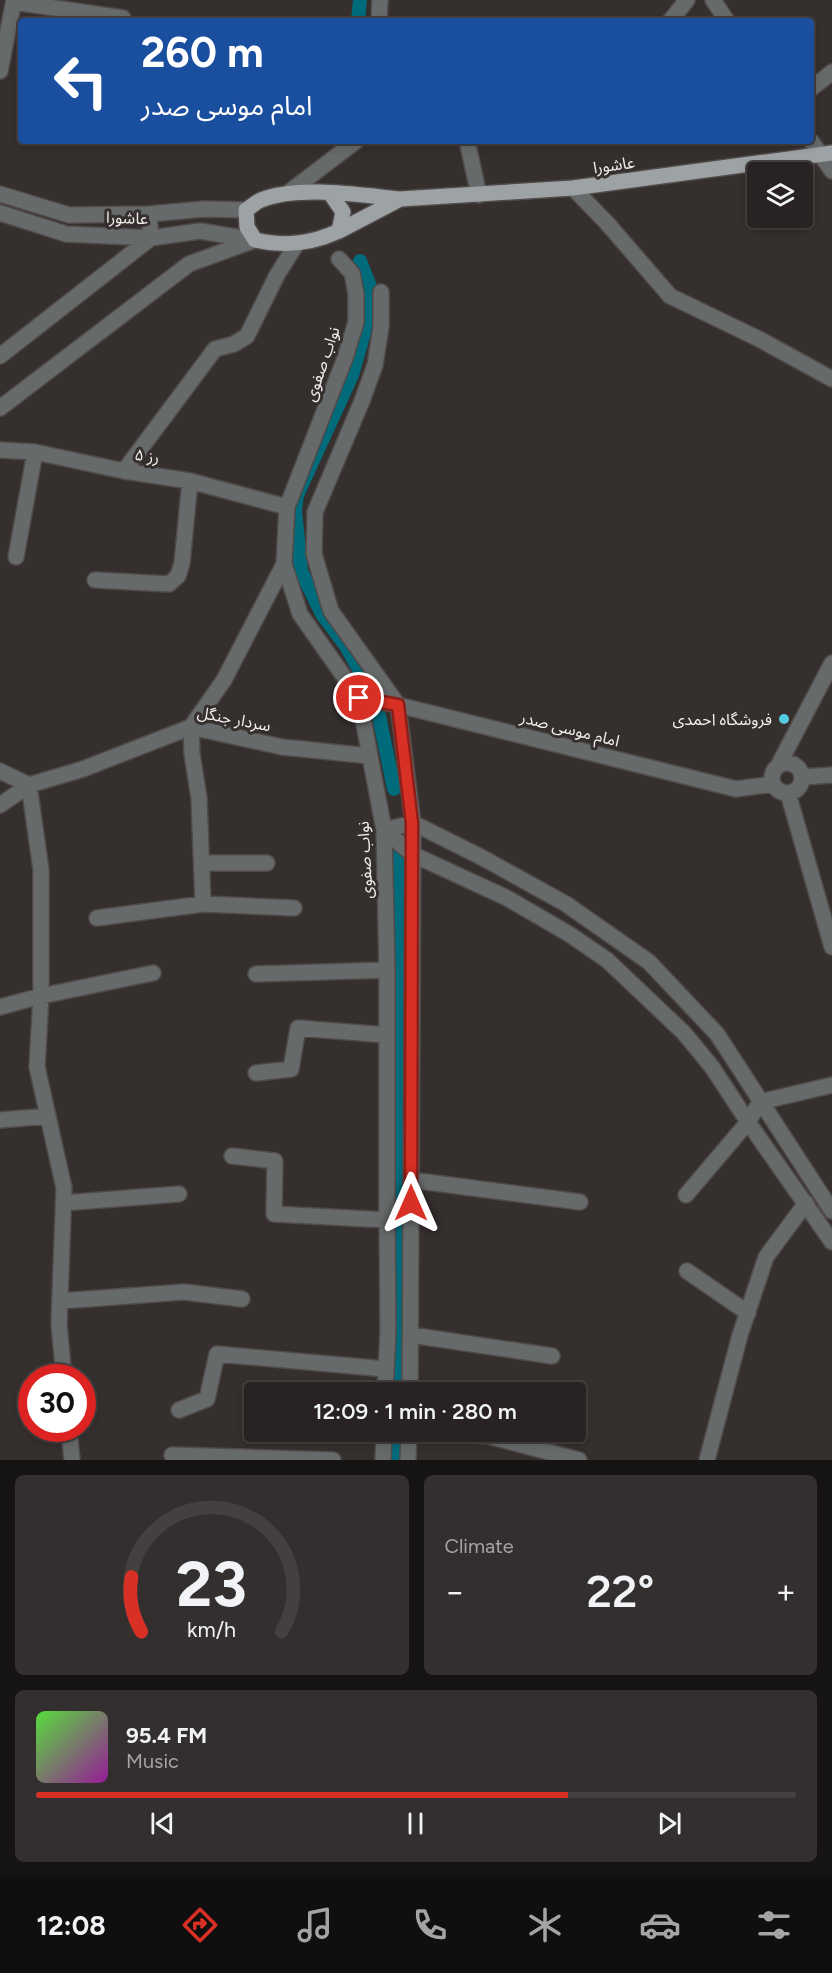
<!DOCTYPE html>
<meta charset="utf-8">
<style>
body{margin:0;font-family:Figtree,"Noto Sans Arabic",sans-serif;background:#342f2f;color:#f1f3f6;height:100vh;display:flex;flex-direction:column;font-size:22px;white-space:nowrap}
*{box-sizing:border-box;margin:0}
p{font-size:20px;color:#a5a4a5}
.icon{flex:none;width:33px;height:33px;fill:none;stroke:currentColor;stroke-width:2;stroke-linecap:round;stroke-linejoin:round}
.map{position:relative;height:1460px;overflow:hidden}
.drawer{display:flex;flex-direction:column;gap:15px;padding:15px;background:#161313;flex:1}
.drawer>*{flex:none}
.top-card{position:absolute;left:18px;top:18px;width:796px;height:126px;border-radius:6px;box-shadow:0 3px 9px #0003,0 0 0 2px #444040;background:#1a4fa0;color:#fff;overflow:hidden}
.fabs{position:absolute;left:747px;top:162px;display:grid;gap:12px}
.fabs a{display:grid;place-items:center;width:66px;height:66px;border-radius:6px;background:#282322;box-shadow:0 3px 9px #0003,0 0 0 2px #444040;font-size:30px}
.speed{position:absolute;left:18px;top:1364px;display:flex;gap:12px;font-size:30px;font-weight:700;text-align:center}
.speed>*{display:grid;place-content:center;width:78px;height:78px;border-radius:50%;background:#282322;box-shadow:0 3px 9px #0003,0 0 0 2px #444040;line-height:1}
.speed .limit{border:9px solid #d22;background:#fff;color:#111}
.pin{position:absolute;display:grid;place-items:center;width:51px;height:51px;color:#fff;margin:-26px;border:3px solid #fff;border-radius:50%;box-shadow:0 2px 6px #0007}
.me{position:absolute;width:66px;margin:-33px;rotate:0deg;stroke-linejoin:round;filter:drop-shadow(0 0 4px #0008)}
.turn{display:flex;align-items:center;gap:21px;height:126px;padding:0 24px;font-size:27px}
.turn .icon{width:78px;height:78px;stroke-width:2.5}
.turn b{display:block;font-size:42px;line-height:51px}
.big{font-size:45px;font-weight:600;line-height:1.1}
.drawer .widget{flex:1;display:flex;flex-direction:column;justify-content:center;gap:9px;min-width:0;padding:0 21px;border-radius:9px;background:#342f2f}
.drawer .dial{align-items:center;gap:0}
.dial svg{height:156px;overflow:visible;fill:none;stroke:#444040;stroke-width:7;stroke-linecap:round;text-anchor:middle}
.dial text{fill:#f1f3f6;stroke:none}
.song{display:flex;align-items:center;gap:18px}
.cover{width:72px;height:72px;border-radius:9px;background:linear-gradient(135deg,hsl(110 70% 55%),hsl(300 70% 35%))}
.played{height:6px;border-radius:3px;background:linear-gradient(90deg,#d93025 70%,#444040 70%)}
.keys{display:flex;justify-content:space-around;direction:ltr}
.heat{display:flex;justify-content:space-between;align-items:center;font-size:33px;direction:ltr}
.drawer .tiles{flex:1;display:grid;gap:15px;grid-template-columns:1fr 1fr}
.widget:last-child{grid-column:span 2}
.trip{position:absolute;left:244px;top:1382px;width:342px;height:60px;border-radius:6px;background:#282322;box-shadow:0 3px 9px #0003,0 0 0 2px #444040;font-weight:600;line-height:60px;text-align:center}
.dock{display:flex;height:96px;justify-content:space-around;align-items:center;background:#100e0e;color:#a5a4a5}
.dock .icon{width:42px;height:42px}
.dock .active{color:#d93025}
.dock b{font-size:27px;color:#f1f3f6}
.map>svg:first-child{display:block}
</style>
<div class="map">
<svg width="832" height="1460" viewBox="0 0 832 1460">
<rect width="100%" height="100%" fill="#352f2e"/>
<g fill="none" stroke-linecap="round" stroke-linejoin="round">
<path stroke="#006b7b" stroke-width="14" d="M358 21 360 0
M360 261 370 286 366 326 352 375 297 495 295 510 301 571 322 614 346 646 369 687
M379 716 394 789
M397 1392 399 1334 397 837
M395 1460 396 1431"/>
<g stroke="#504a49" stroke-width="18">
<path id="minor" d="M713 0 727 21
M14 2 123 18
M379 21 380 0
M670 21 687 0
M0 71 14 0
M812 88 832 72
M467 141 479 195
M811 141 832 171
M573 188 607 223 670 296 759 339 832 379
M288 193 356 141
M0 194 69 215 149 214 204 209 246 210
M0 213 66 234 151 238 200 231 254 240
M339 259 352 273 356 294V322L345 358 287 507 284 564 300 614 359 698 384 830 387 970V1220L388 1331 385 1392
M381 292V327L375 365 362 401 315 512 314 554 331 611 398 705 413 823 410 1392
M0 356 151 238 149 214
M0 408 189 264 255 240
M0 450 35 452 124 471 190 481 287 507
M124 471 215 349 234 344 247 336 277 275 296 245
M16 557 35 452
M95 580 169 584 178 576 182 563 190 481
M359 698 398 705 736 789 773 784
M772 778a15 15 0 1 1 30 0a15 15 0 1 1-30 0Z
M778 766 832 663
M0 771 29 785 83 769 191 727 282 747 370 756
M803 777 832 775
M788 793 832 947
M0 805 29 785 41 870V996L37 1067 64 1188 59 1324 64 1377
M384 830 412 854 507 898 569 934 607 960 684 1033 712 1067 748 1122 832 1242
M384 830 413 823 483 858 566 904 649 962 717 1034 832 1211
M202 863H267
M203 904 294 908
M97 918 203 904 199 798 192 754 191 727 224 680 284 564
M256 974 387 970
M0 1007 41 996 153 973
M256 1073 291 1069 298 1028 387 1035
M0 1120 48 1116
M232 1156 275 1161 274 1214 387 1220
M411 1180 580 1202
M686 1195 748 1122 760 1102 832 1085
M63 1203 179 1194
M687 1271 748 1313
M60 1301 184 1292 242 1299
M411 1335 552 1356
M179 1410 207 1399 217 1354 386 1369
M69 1428 72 1460
M430 1431 488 1436 579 1460
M172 1455 333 1460
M383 1460 384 1431
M408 1460 409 1431
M707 1460 740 1335 766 1257 806 1203"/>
</g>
<g stroke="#504a49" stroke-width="18">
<path id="major" d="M330 193 343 212 339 231C311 244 285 247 255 240L247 227 246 210C251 207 256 202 261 200 299 185 359 195 400 199L339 231
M400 199 573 188 832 153"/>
</g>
<use href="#minor" stroke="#676a6b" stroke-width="15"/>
<use href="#major" stroke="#9da3a5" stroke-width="15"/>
</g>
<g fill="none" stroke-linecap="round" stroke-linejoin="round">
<g stroke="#8d1f18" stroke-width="15">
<path id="route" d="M359 698 398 705 412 823 411 1203"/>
</g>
<use href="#route" stroke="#d93025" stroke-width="10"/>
</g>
<circle fill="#55cae0" stroke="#352f2e" stroke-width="2" cx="784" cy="719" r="6"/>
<g text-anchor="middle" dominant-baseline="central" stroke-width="6" stroke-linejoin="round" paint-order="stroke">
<g font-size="16" fill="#f4f0ef" stroke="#352f2e">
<text transform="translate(614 165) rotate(-8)">عاشورا</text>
<text transform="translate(127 218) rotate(2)">عاشورا</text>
<text transform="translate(322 364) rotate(-71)">نواب صفوی</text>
<text transform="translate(147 456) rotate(8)">رز ۵</text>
<text transform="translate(234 719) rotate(11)">سردار جنگل</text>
<text transform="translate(570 729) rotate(14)">امام موسی صدر</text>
<text transform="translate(365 860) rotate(-93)">نواب صفوی</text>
</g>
<g font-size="16" fill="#f4f0ef" stroke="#352f2e" text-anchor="end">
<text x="772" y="719">فروشگاه احمدی</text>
</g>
</g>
</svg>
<div class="fabs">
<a><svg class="icon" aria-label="layers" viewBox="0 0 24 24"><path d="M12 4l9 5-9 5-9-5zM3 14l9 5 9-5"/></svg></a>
</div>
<div class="speed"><div class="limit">30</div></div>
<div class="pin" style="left:359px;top:698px;background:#d93025"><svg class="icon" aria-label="arrive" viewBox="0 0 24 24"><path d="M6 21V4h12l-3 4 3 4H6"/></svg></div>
<svg class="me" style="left:411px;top:1203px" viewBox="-20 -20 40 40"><path d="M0-17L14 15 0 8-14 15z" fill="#d93025" stroke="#fff" stroke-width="4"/></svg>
<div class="trip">12:09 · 1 min · 280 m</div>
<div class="top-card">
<div class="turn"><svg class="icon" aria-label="left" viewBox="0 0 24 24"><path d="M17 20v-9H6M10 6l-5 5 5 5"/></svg><div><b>260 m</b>امام موسی صدر</div></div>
</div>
</div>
<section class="drawer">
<div class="tiles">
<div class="widget dial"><svg viewBox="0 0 100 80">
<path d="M14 69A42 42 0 1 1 86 69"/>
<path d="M14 69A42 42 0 0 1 9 41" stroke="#d93025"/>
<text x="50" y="56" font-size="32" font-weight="700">23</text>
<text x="50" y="72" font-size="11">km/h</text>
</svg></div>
<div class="widget"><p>Climate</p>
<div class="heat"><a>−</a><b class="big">22°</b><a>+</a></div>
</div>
<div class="widget">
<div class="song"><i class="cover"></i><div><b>95.4 FM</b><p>Music</p></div></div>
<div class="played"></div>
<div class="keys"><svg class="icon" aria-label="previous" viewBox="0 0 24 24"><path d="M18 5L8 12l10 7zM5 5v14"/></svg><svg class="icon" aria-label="pause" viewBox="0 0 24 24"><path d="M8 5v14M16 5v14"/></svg><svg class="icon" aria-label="next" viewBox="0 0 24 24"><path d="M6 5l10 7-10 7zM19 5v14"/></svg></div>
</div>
</div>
</section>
<nav class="dock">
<b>12:08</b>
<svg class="icon active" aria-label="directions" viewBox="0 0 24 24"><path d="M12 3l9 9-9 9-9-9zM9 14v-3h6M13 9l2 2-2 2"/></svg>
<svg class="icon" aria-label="music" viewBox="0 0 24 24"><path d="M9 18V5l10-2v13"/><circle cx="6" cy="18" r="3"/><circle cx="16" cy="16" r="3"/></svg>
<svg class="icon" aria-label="phone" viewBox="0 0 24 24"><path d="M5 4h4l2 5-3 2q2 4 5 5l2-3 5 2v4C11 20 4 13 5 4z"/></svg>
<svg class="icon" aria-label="climate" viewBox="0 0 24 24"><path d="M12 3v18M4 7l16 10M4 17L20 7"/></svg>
<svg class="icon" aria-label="car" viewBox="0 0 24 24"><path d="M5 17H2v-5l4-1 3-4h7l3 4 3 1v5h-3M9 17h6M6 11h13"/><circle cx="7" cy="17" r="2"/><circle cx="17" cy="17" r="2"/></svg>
<svg class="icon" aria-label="filters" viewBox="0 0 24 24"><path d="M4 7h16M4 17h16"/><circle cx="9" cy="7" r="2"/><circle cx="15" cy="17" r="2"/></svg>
</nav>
